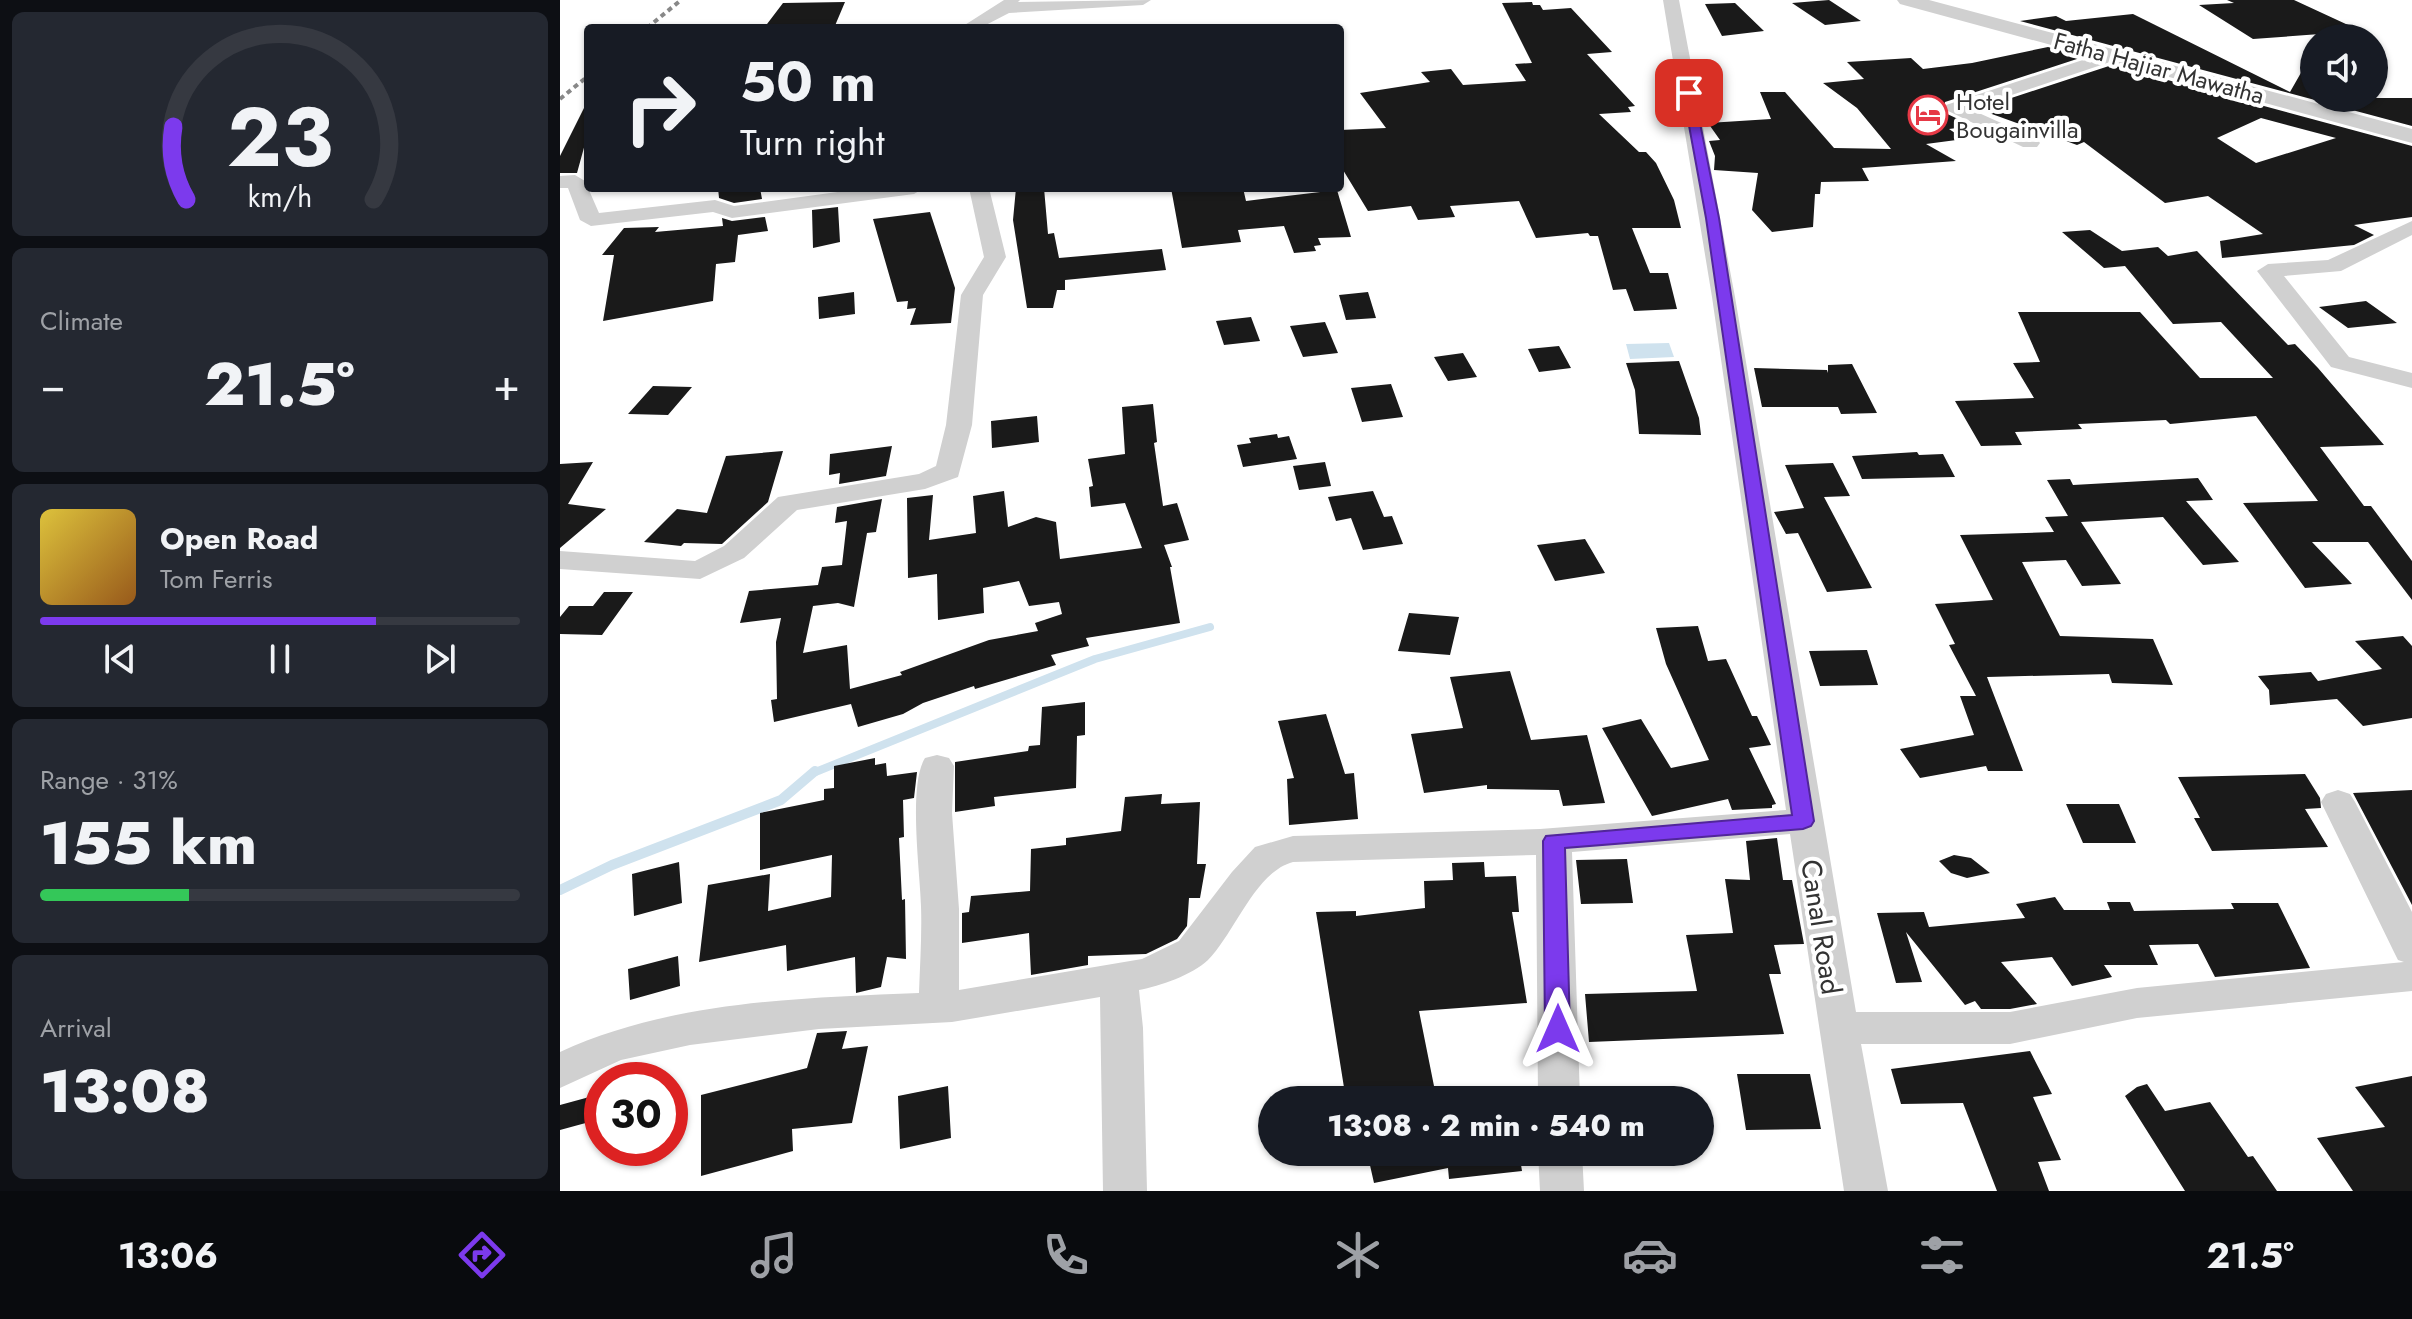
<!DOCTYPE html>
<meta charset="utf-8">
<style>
body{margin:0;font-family:Jost,sans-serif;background:#242831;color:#f1f3f6;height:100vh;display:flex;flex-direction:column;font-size:30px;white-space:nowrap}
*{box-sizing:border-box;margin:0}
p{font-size:26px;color:#9ea1a6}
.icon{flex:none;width:44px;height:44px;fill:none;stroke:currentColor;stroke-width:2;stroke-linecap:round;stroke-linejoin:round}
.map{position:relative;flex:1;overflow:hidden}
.panel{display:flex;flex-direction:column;gap:12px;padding:12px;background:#0d0f14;width:560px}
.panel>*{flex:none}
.guide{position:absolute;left:24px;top:24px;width:760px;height:168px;border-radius:8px;box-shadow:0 2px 6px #0004;background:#171b24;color:#f1f3f6;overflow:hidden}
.tools{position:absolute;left:1740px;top:24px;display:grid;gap:16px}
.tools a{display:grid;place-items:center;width:88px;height:88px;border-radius:50%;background:#171b24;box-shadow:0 2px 6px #0004;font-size:40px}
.speed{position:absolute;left:24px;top:1062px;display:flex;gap:16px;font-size:40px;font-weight:700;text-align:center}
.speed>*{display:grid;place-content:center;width:104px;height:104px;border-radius:50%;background:#171b24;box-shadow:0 2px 6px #0004;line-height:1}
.speed .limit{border:12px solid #d22;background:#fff;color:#111}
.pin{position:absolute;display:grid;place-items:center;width:68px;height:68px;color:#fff;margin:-34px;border-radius:16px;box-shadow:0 4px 12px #0006}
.me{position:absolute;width:88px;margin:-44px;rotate:0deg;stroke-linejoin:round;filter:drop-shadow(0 0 6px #0008)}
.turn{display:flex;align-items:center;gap:28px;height:168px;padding:0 24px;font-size:36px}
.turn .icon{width:104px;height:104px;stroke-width:2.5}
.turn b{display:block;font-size:56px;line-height:68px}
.big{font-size:60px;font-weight:800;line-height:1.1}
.panel .widget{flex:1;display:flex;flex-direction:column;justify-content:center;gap:12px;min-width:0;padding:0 28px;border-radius:12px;background:#242831}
.panel .dial{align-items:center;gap:0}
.dial svg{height:208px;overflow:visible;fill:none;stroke:#363941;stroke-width:7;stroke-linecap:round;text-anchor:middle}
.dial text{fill:#f1f3f6;stroke:none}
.song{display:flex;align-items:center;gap:24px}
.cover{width:96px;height:96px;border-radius:12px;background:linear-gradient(135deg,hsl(50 70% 55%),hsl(30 70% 35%))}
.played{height:8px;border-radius:4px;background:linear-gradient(90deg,#7c3aed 70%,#363941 70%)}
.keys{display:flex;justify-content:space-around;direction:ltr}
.heat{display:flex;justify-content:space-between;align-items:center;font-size:44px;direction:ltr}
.charge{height:12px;border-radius:6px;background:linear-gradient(90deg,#34c759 31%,#363941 0)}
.trip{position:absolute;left:698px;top:1086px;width:456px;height:80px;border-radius:40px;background:#171b24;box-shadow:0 2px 6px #0004;font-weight:800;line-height:80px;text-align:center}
.tab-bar{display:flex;height:128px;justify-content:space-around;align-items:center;background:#090b0e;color:#9ea1a6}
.tab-bar .icon{width:56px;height:56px}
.tab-bar .selected{color:#7c3aed}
.tab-bar b{font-size:36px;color:#f1f3f6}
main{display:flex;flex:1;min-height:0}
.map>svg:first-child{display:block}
</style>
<main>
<section class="panel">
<div class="widget dial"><svg viewBox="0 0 100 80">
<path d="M14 69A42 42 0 1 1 86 69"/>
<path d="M14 69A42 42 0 0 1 9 41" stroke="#7c3aed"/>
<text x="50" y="56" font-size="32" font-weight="700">23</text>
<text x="50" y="72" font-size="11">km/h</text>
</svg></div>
<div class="widget"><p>Climate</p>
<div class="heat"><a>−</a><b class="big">21.5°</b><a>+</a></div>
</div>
<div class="widget">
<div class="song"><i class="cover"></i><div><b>Open Road</b><p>Tom Ferris</p></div></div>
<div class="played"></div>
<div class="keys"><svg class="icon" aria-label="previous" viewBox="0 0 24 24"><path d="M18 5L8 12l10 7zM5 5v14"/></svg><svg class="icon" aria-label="pause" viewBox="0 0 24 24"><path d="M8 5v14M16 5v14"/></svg><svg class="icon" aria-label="next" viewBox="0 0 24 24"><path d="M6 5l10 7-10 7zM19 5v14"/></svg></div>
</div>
<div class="widget"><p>Range · 31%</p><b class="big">155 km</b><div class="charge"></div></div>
<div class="widget"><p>Arrival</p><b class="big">13:08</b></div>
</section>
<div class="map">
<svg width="1852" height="1191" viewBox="0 0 1852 1191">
<rect width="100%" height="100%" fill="#fff"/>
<path fill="#cfe2ee" d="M1109 343 1114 357 1070 359 1066 344Z"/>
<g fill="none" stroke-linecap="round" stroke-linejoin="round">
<path stroke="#cfe2ee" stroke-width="8" d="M253 773 535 659 650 627"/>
<path stroke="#cfe2ee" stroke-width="10" d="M0 890 52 865 221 800 255 771"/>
</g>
<path fill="#1a1a1a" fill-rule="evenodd" d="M1269 0 1301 21 1265 25 1232 3Z
M1667 0H1734L1801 31 1693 39 1639 5 1674 3Z
M285 2 274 28H204L223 3Z
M972 2 973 5H980L983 10 1011 8 1052 52 1027 54 1075 106 1068 107 1071 112 1039 114 1079 152H1086L1096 163 1114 200 1121 228H1072L1090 273H1108L1117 309 1074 311 1066 289 1053 290 1038 236H1030L1028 233 976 238 959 201 890 206 895 217 858 220 851 206 808 211 780 165V130L826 128 800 93 870 82 861 72 891 69 903 85 966 81 955 64 972 63 942 3Z
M1175 3 1204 31 1162 36 1145 4Z
M1573 14 1730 92 1754 50V98H1852V126L1460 21 1496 16 1506 21Z
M1488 47 1523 57 1385 102 1383 112 1413 126 1389 129 1404 139 1366 144 1396 161 1302 168 1309 181 1261 182 1260 194H1255L1253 227 1212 232 1192 210 1198 173 1154 170 1155 156 1149 141 1160 140 1148 123 1211 119 1200 92H1225L1274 148 1331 149 1297 108 1263 83 1304 79 1287 62 1351 58 1363 69 1412 63Z
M1552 65 1852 146V217L1794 225 1814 235 1794 245 1662 258 1660 241 1703 234 1648 196 1605 203 1524 142 1517 145 1418 109ZM1701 118 1776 138 1696 163 1657 138Z
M25 106 28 107V133L17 173H0V156Z
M158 188H200L202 199 174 203 159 198Z
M456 188H484L488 234 494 233 499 258 602 249 606 270 505 280V290H497L493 308H467L453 220Z
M611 188H683L686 201 777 190 791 237 758 238 761 245 754 246 756 251 734 253 724 226 678 230 681 242 622 248Z
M278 207 280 242 253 248 252 210Z
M370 212 395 288 391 323 350 325 356 308 347 309 348 301 337 302 313 219Z
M205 217 208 231 178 235 175 262 156 264 153 301 43 321 54 255H42L64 228 99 227 95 232 163 226 162 218 172 221Z
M1530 230 1562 251 1598 247 1608 256 1637 251 1728 345 1735 344 1758 368 1824 445 1760 447 1804 506H1811L1852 561V600L1808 542H1752L1792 584 1745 588 1683 503 1758 501 1696 416 1610 424 1606 420 1518 424 1522 429 1455 432 1462 445 1421 446 1395 401 1474 398 1453 363 1480 362 1458 312H1580L1640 378H1713L1661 322 1613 324 1565 266 1544 268 1502 232Z
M294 292 295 314 259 319 258 297Z
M808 292 816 318 786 320 779 295Z
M1806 301 1837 323 1788 328 1759 307Z
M691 317 700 341 664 345 656 321Z
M765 322 778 353 743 357 730 326Z
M999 346 1011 368 979 372 968 349Z
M903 353 917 377 888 381 874 357Z
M1119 361 1139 418 1141 435 1079 434 1075 390 1066 363Z
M1292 364 1317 413 1281 414 1278 407H1202L1194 368 1267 370 1268 373V365Z
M831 384 843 417 802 422 791 388Z
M93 386 132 387 108 415 68 414Z
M593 404 597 442 594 443 603 506 617 503 629 540 604 545 612 567H610L620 623 526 638 529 646 491 655 496 665 415 689 414 686 363 703 343 714 298 727 291 704 214 722 211 700 217 699 216 642 221 618 180 623 189 591 258 585 262 567 282 565 287 521 275 523 277 507 322 499 316 532 307 533 294 607 278 603 253 606 243 653 287 645 290 689 342 675 340 672 429 640 478 631 475 623 502 614 499 602 469 606 459 581 423 588 424 613 378 620 377 574 348 578 347 498 373 495 369 540 416 533 413 496 444 491 448 527 476 517 496 522 500 559 582 548 565 503 531 507 529 487 533 486 528 459 565 454 562 407Z
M477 416 479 442 432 448 431 421Z
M717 434 718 438 729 436 737 459 683 467 677 445 691 443 689 438Z
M332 446 326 476 279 484 280 473 269 475 270 454Z
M223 451 208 502 162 544 124 543 121 546 84 542 117 509 147 513 166 456Z
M1357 452 1359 455 1383 454 1395 477 1302 479 1292 456Z
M33 462 8 504 46 509 0 548V464Z
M765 462 771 486 739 490 733 466Z
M1273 463 1290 496 1264 497 1312 588 1267 592 1238 533 1226 534 1214 512 1244 508 1225 465Z
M1638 478 1653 500 1626 501 1679 562 1643 565 1603 517 1521 522 1561 584 1522 586 1506 560 1462 562 1500 636 1593 639 1613 685 1552 683 1549 674 1427 677 1463 771H1428L1426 766 1360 778 1340 749 1414 735 1400 696H1416L1389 645 1395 644 1375 604 1433 600 1400 535 1494 532 1485 517 1508 516 1487 480 1510 479 1513 485Z
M813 491 824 517 832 516 843 544 803 550 791 518 776 521 768 497Z
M1025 539 1045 573 995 581 977 545Z
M44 592H73L42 635 0 634V617L9 606H33Z
M849 613 899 617 890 655 838 651Z
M1138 626 1148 661 1166 659 1192 716H1197L1211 745 1189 748 1216 804 1212 805V808L1172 810 1168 799 1092 816 1042 728 1081 719 1111 768 1149 760 1106 664 1096 628Z
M1843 636 1852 646V718L1803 726 1777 699 1710 705 1709 690 1698 676 1751 672 1758 681 1822 669 1795 641Z
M1307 650 1318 685 1260 686 1249 651Z
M950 671 971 740 1027 735 1045 803 1003 806 999 790 927 789V785L864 793 851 734 903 728 890 677Z
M525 702V735L517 736 516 788 434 797 435 806 395 812V762L468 751 469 746 480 745 482 707Z
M766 714 785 774 794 773 798 819 729 825 727 779 734 778 718 721Z
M315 758V765L326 763 327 776 357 772 354 798 343 800 344 837 339 838 342 900 345 899 346 959 327 957 321 987 296 993 295 957 227 971 226 945 139 962 148 885 210 874 208 911 271 897 272 855 200 870V813L264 800V789L274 788V766Z
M1745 774 1760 798 1761 808 1745 809 1768 847 1652 851 1634 818H1640L1618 777Z
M1852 790V905L1793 793Z
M602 794 601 804 640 802 637 864H646L640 898H629L627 926 617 939 586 954 528 956V965L471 975 469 933 402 943V913L409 912 411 896 470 891 471 849 506 845V838L561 831 565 797Z
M1506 804H1559L1576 843H1523Z
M1217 838 1223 880H1232L1244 944 1214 945 1221 974H1209L1224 1034 1029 1042 1025 994 1137 991 1126 935 1173 933 1165 879 1190 880 1186 841Z
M1394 855 1411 858 1430 873 1407 878 1391 873 1379 861Z
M1067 859 1073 903 1021 904 1016 860Z
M119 862 122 903 74 916 72 874Z
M924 862 925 877 956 876 959 912H952L967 1003 859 1011 875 1091 814 1100H786L756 912 796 911V916L865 908 864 881 893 880 892 863Z
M1495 897 1504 910H1550L1547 902H1570L1574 911 1674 909 1671 903H1718L1750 968 1655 977 1638 944 1589 945 1598 965H1544L1552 977 1512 986 1492 957 1441 962 1477 1004 1450 1009H1421L1415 1001 1405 1005 1346 932 1362 982 1336 983 1317 913 1364 912 1369 927 1465 918 1456 904Z
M118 956 120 986 70 1000 68 969Z
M287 1031 282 1049 308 1046 292 1123 232 1129 233 1151 141 1176V1095L247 1068 257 1033Z
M1470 1051 1492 1094 1473 1097 1501 1160 1478 1162 1489 1191H1437L1403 1103 1341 1104 1331 1069Z
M1177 1074H1250L1261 1129 1186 1130Z
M1852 1076V1191H1793L1757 1138 1825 1127 1795 1087Z
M1587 1084 1605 1111 1650 1102 1688 1157 1693 1156 1717 1191H1625L1565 1096 1577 1087Z
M388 1086 391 1138 340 1149 338 1096Z
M33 1096V1121L0 1130V1105Z
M807 1152H959L962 1171 889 1179 888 1168 814 1183Z"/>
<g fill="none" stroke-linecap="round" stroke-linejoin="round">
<path fill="#d0d0d0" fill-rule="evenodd" d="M444 0H460L458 2 591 0 583 5 449 13 420 28H400Z
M1103 0H1119L1175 297 1296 1012H1450L1577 988 1844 962 1838 960 1833 950 1761 802 1766 794 1778 790 1790 794 1795 802 1852 912V991L1577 1018 1450 1044H1301L1328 1191H1284L1230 834 1012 852 1020 1100H978L976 855 733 862C695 872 675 933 648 960 632 975 600 986 579 990L583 1028 587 1191H543L540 997 392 1022 259 1029 130 1045 61 1060 0 1088V1052C110 1001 240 998 359 993 360 964 362 935 361 906 360 871 348 785 365 758L377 755 389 758 394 766 392 813 399 909V990L582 959 619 941 672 872 695 847 733 836 980 829 1226 810 1152 297Z
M1553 50 1562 55 1559 59 1410 109 1477 139 1480 143 1477 147H1463L1384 109 1386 105Z
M15 175 25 181 39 213 155 200 174 206 307 188H364L354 194 172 218 153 212 31 226 20 220 8 188H0V176Z
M409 188H429L446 257 423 295 412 425 398 477 365 489 237 510 184 558 140 579 0 569V551L135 561 164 546 218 497 359 474 376 466 386 425 401 295 424 257Z
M1852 221V235L1781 271 1724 276 1789 357 1852 373V388L1771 367 1697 271 1708 264 1768 260Z
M978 1152H1022L1024 1191H980Z"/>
<path fill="#d0d0d0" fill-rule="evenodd" d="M1337 0H1369L1852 129V143L1340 4Z"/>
<path stroke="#888" stroke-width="4" stroke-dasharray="5 4" stroke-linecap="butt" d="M87 28 121 0
M0 99 28 76"/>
</g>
<path fill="#7c3aed" stroke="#51269a" stroke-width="2" d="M1129 90 1134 93 1159 218 1254 821 1251 826 1243 829 1005 848 1010 1029 1006 1036 998 1039 989 1036 985 1029 983 841 986 836 1232 815 1146 218 1123 93Z"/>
<defs>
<g id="hotel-ring" transform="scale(2)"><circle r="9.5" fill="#fff" stroke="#e63946" stroke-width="1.5"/><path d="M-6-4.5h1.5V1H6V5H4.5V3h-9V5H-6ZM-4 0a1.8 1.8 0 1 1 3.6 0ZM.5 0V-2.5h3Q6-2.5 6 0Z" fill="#e63946"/></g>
</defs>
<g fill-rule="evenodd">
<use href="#hotel-ring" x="1368" y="115"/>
</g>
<g text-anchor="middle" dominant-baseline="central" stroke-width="8" stroke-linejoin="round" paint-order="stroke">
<g font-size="24" fill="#333" stroke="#fff">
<text transform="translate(1599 68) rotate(15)">Fatha Hajiar Mawatha</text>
</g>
<g font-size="24" fill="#333" stroke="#fff" text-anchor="start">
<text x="1396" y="101">Hotel<tspan x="1396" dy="28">Bougainvilla</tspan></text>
</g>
<g font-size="28" fill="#333" stroke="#fff">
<text transform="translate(1261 927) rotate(81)">Canal Road</text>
</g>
</g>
</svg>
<div class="tools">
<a><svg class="icon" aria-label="sound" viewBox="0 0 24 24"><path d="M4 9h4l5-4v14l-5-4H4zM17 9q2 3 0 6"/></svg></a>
</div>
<div class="speed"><div class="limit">30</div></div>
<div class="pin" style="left:1129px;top:93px;background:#d93025"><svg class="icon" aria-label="arrive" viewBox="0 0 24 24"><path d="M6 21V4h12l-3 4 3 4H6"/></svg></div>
<svg class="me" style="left:998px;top:1029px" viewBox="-20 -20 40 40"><path d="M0-17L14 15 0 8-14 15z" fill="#7c3aed" stroke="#fff" stroke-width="4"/></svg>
<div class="trip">13:08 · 2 min · 540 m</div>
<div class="guide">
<div class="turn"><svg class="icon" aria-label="right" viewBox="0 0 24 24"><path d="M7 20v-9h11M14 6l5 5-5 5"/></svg><div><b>50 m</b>Turn right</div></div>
</div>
</div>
</main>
<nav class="tab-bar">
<b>13:06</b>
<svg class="icon selected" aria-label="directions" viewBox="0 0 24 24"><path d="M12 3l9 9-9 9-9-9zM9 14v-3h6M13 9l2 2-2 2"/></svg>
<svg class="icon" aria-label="music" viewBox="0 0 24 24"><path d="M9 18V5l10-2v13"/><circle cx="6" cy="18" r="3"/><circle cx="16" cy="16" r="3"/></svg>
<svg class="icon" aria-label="phone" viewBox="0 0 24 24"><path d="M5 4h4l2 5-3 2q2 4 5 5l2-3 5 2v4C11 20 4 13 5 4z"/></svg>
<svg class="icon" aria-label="climate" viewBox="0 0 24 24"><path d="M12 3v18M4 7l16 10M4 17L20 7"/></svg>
<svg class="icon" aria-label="car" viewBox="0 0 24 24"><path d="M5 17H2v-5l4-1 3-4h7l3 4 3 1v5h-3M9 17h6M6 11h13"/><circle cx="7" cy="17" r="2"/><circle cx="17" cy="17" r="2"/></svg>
<svg class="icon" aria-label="filters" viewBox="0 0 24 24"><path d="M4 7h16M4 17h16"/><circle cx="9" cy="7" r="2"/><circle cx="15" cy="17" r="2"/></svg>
<b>21.5°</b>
</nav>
